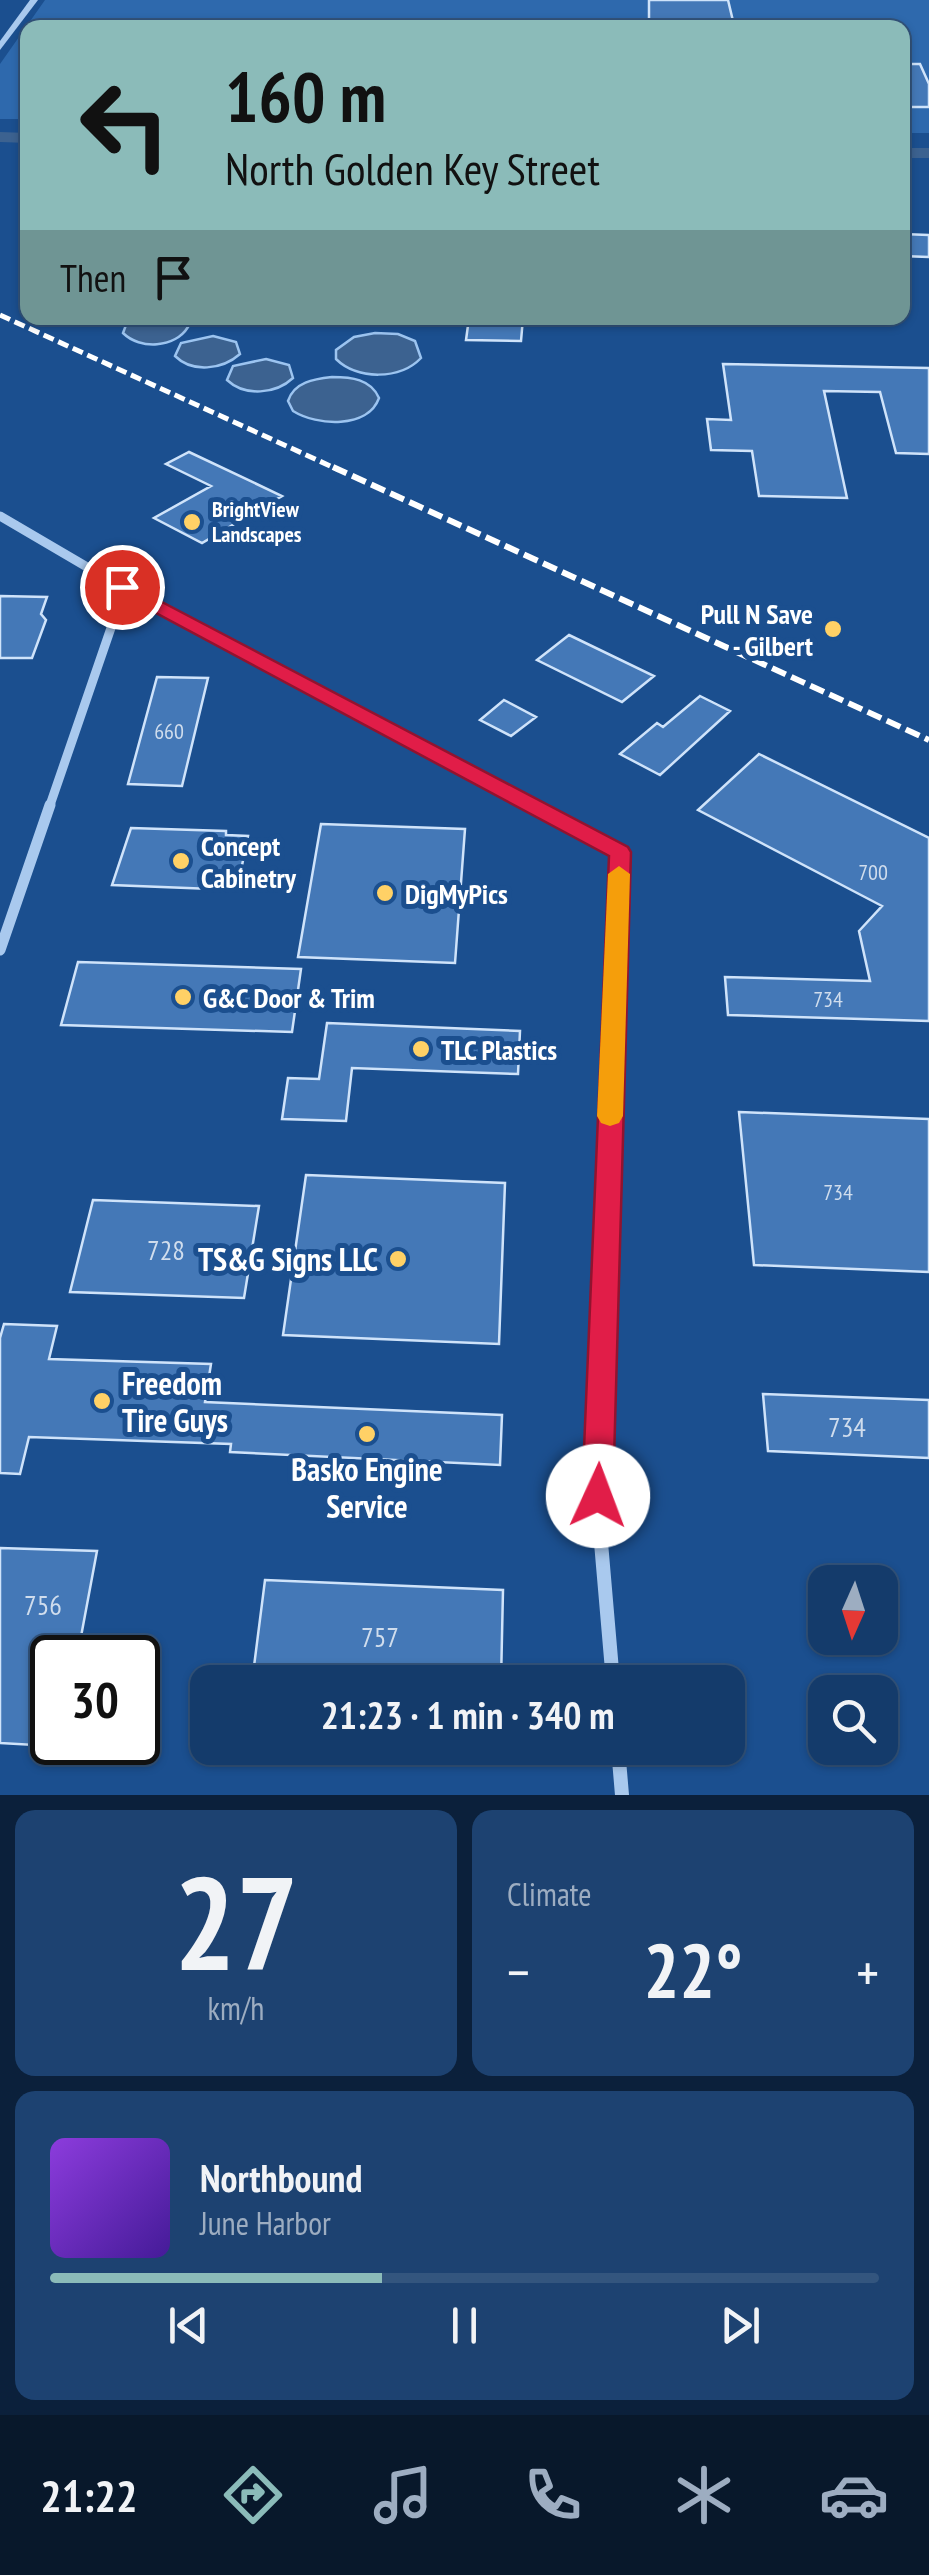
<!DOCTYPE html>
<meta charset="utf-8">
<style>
body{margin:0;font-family:"PT Sans Narrow",sans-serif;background:#1d4271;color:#f1f3f6;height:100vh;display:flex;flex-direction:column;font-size:38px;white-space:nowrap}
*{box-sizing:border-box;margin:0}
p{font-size:32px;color:#9dadc1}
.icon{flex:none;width:55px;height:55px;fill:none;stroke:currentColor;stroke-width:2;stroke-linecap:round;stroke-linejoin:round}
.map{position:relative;height:1795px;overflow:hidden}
.side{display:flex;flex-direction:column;gap:15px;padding:15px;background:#0b203b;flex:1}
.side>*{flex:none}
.guide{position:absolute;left:20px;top:20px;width:890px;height:305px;border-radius:20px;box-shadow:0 2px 8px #0004,0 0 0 2px #33557e;background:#8bbbb9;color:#111;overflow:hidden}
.needle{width:65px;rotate:183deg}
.fabs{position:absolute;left:808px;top:1565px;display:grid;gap:20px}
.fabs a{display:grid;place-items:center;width:90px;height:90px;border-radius:20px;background:#143b6b;box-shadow:0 2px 8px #0004,0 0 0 2px #33557e;font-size:50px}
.speed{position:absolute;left:30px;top:1635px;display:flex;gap:20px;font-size:50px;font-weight:700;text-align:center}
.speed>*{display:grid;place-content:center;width:130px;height:130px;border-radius:50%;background:#143b6b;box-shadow:0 2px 8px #0004,0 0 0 2px #33557e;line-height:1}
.speed .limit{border:5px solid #111;border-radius:15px;background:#fff;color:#111}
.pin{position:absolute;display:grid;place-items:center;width:85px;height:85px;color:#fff;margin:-42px;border:5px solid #fff;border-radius:50%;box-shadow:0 2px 10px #0007}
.me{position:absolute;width:110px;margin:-55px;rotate:2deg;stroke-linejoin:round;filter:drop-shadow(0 0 8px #0008)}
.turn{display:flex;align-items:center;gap:35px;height:210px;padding:0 40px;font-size:45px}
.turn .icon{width:130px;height:130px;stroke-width:2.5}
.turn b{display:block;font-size:70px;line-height:85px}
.then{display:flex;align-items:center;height:95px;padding:0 40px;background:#0003;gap:20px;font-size:38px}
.big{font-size:75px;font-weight:700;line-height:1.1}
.side .card{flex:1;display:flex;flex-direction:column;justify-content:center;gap:15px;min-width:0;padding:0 35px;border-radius:20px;background:#1d4271}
.side .dial{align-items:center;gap:0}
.dial b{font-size:130px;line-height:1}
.song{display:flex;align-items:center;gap:30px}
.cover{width:120px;height:120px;border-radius:15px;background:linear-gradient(135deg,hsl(270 70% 55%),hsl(260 70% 35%))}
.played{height:10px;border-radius:5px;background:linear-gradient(90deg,#8bbbb9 40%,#33557e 40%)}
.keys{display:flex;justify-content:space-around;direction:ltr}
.heat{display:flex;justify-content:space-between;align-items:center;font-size:55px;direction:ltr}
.side .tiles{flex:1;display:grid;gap:15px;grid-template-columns:1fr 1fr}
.card:last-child{grid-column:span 2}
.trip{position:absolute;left:190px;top:1665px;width:555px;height:100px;border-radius:20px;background:#143b6b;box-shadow:0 2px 8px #0004,0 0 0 2px #33557e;font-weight:700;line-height:100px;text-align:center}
.dock{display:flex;height:160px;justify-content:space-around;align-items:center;background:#08182b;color:#9dadc1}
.dock .icon{width:70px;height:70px}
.dock .active{color:#8bbbb9}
.dock b{font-size:45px;color:#f1f3f6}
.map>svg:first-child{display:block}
</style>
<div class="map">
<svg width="929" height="1795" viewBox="0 0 929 1795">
<rect width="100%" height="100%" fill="#1b4f8f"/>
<path fill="#2e69ad" d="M45 0H929V133H903L902 28H28L27 119H0V64Z"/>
<path fill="#3c6290" stroke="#9cc4f0" stroke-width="2.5" d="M138 318H179L188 327C175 348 140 350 123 333L126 325Z
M375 333 398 334 415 341 421 358C400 380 357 380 336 359V350L354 337Z
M213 336 236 342 240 354C222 370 192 373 175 356L181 343Z
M266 359 289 365 293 378C276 394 245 397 227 380L233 366Z
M332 377C351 377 371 379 379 398 368 429 317 426 293 411L288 401C294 382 314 379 332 377Z"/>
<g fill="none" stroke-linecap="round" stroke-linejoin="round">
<path fill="#3c6290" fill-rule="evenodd" d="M0 132 28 133V143L0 142Z
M902 148H929V158H902Z"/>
</g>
<path fill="#4478b7" stroke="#cfe3fa" stroke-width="2.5" d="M649 0H728L733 21 649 19Z
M902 64H920L929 84V107H902Z
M902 234 929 235V257L902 256Z
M469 318H523L521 341 466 340Z
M723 364 929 368V454L896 453 880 392 824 391 847 498 759 496 752 451 711 450 707 419 731 420Z
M189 452 282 496 202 543 154 518 211 486 166 464Z
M0 596 47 597 41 614 46 620 32 658H0Z
M569 635 654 676 622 702 537 660Z
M157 677 208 678 182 786 128 784Z
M700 696 730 711 660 775 620 754 657 723 663 727Z
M504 700 536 717 511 736 480 720Z
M759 754 929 838V1021L728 1015 725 977 870 981 859 931 882 906 698 810Z
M321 824 465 829 455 963 298 957Z
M131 828 226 831V835L248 836 237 890 112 885Z
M78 962 301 969 292 1032 61 1025Z
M327 1023 520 1031 518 1074 352 1068 346 1121 282 1119 288 1078 319 1079Z
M739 1112 929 1119V1272L754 1265Z
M306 1175 505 1183 499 1344 283 1335Z
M93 1200 259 1206 244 1298 70 1292Z
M4 1324 57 1326 49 1359 211 1364 205 1402 502 1415 500 1465 230 1452 231 1444 29 1437 20 1474 0 1473V1338Z
M763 1394 929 1400V1458L768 1451Z
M0 1548 97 1551 77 1658H52V1746L0 1743Z
M265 1580 503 1590 501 1682H252Z"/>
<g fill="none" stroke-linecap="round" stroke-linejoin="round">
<path stroke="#a9c9ee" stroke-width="9" d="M0 516 145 601 536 808
M105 580 114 601 112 625
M49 808 112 625 145 601"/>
<path stroke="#a9c9ee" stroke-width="11" d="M531 805 620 852 606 1241
M0 950 50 805"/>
<path stroke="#a9c9ee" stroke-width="14" d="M606 1238 597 1496 613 1682
M618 1748 622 1795"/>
<path fill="#a9c9ee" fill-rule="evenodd" d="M30 0H38L0 50V41Z"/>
<path stroke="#fff" stroke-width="5" stroke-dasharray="11 5" stroke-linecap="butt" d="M0 315 339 470"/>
<path stroke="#fff" stroke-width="6" stroke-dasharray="15 6" stroke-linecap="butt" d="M333 467 929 740"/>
</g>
<path fill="#e11d48" stroke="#92132f" stroke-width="2.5" d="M122 581 628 847 631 852 613 1496 609 1507 598 1511 586 1507 582 1496 609 856 115 591 113 587Z"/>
<path fill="#f59e0b" d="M619 866 630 874 623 1116 619 1123 610 1126 601 1123 597 1116 608 874Z"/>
<g fill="#ffd166" stroke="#1b4f8f" stroke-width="4">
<circle cx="192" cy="522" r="10"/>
<circle cx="833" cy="629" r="10"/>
<circle cx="181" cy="861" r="10"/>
<circle cx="385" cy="893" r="10"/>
<circle cx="183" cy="997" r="10"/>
<circle cx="421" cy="1049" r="10"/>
<circle cx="398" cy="1259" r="10"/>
<circle cx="102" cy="1401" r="10"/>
<circle cx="367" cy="1434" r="10"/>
</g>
<g text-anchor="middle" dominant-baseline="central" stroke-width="10" stroke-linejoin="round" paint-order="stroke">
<g font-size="22" font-weight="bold" fill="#fff" stroke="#1b4f8f" text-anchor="start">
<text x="212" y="509">BrightView<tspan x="212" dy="25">Landscapes</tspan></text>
</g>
<g font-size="22" fill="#d0dded">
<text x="169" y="731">660</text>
<text x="873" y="872">700</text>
<text x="828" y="999">734</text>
<text x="838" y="1192">734</text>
</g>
<g font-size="28" font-weight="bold" fill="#fff" stroke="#1b4f8f" text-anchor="start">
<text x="813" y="613" text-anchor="end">Pull N Save<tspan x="813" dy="32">- Gilbert</tspan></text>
<text x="201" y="845">Concept<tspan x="201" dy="32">Cabinetry</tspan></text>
<text x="405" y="893">DigMyPics</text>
<text x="203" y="997">G&amp;C Door &amp; Trim</text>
<text x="441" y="1049">TLC Plastics</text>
</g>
<g font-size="28" fill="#d0dded">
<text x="166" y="1249">728</text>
<text x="847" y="1426">734</text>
<text x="43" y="1604">756</text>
<text x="380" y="1636">757</text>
</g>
<g font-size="32" font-weight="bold" fill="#fff" stroke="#1b4f8f" text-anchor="end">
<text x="378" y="1259">TS&amp;G Signs LLC</text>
<text x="122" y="1383" text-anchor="start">Freedom<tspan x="122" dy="37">Tire Guys</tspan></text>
<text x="367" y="1469" text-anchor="middle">Basko Engine<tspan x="367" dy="37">Service</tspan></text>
</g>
</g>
</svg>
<div class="fabs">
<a><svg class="needle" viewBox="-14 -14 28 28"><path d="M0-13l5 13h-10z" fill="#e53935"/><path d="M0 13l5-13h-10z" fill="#9dadc1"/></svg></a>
<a><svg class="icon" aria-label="search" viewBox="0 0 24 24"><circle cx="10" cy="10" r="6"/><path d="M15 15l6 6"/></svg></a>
</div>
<div class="speed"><div class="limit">30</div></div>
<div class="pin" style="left:122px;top:587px;background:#d93025"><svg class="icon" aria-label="arrive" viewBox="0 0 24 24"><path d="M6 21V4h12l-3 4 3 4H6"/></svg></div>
<svg class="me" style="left:598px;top:1496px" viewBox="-20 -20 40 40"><circle r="19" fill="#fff"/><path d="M0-13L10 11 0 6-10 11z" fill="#e11d48"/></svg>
<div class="trip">21:23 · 1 min · 340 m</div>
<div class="guide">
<div class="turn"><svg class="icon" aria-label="left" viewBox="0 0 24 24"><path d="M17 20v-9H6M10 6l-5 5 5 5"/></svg><div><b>160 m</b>North Golden Key Street</div></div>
<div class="then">Then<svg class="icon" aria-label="arrive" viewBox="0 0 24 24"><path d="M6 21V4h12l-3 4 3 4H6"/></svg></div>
</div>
</div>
<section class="side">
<div class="tiles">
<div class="card dial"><b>27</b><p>km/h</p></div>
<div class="card"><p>Climate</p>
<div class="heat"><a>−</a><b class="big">22°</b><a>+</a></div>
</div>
<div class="card">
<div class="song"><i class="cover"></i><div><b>Northbound</b><p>June Harbor</p></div></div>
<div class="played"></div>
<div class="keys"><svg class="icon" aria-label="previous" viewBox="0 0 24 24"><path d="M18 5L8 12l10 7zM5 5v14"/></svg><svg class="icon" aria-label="pause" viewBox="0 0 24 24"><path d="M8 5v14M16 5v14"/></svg><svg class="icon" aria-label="next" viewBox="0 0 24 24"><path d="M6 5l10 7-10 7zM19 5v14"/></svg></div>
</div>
</div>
</section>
<nav class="dock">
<b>21:22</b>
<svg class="icon active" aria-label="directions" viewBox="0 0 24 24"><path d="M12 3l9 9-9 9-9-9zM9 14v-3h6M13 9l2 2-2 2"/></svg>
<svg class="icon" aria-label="music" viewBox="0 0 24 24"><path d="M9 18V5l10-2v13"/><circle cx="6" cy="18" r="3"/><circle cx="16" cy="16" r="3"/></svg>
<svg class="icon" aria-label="phone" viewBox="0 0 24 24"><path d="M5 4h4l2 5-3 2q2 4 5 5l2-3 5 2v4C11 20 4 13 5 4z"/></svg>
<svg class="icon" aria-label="climate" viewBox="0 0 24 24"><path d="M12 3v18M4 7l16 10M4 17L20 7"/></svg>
<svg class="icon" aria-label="car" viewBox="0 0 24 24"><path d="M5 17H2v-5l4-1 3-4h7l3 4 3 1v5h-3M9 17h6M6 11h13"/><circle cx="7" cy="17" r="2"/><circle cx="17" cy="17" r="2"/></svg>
</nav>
